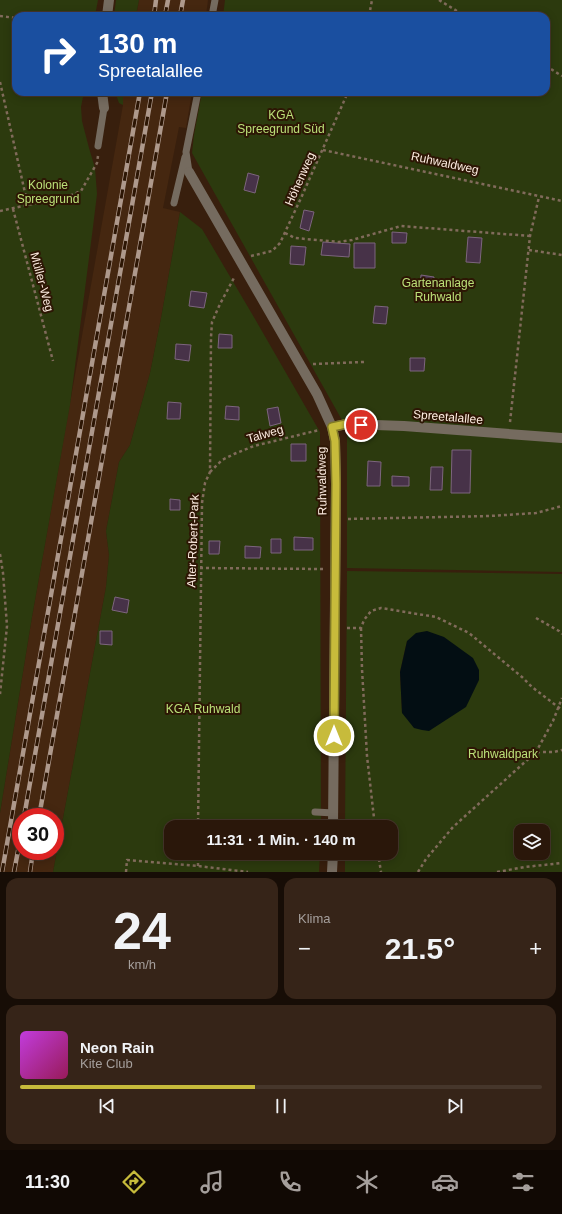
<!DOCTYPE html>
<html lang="de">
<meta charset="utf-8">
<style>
body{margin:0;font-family:Arial,sans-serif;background:#362418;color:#f1f3f6;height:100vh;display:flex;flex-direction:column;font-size:15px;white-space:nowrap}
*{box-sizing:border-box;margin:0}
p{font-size:13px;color:#a59f9c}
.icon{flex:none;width:22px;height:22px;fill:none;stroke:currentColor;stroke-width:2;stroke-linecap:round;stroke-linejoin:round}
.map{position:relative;height:872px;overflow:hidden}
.panel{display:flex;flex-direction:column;gap:6px;padding:6px;background:#170d06;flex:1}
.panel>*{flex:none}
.banner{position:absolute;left:12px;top:12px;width:538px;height:84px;border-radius:12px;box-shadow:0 2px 10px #0003,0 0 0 1px #46362b;background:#1a4fa0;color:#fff;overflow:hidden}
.controls{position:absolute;left:514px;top:824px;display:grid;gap:8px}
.controls a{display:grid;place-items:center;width:36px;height:36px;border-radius:8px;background:#2a170a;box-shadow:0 2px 10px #0003,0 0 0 1px #46362b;font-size:20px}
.speed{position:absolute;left:12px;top:808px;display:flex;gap:8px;font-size:20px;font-weight:700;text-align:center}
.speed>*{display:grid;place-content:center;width:52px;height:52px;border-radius:50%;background:#2a170a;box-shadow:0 2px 10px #0003,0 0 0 1px #46362b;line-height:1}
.speed .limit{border:6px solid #d22;background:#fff;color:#111}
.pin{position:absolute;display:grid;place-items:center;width:34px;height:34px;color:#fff;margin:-17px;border:2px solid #fff;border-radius:50%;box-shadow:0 1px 4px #0007}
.me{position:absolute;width:44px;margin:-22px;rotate:0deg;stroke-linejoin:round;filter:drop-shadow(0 0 3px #0008)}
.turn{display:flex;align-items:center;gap:14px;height:84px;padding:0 20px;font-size:18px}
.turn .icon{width:52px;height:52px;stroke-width:2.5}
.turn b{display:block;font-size:28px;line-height:34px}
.big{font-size:30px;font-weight:600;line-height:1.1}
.panel .tile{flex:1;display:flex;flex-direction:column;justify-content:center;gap:6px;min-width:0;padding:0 14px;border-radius:12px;background:#362418}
.panel .dial{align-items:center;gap:0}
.dial b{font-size:52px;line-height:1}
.song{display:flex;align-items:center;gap:12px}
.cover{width:48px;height:48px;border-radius:6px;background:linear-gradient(135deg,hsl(290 70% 55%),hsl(330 70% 35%))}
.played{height:4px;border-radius:2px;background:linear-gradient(90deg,#c7bb3b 45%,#46362b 45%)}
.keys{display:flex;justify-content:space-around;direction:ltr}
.heat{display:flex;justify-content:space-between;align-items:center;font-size:22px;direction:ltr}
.panel .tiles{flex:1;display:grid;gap:6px;grid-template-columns:1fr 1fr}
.tile:last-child{grid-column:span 2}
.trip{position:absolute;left:164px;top:820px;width:234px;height:40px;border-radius:12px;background:#2a170a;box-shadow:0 2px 10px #0003,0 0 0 1px #46362b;font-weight:600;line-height:40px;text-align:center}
.menu{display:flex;height:64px;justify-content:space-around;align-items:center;background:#110904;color:#a59f9c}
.menu .icon{width:28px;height:28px}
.menu .current{color:#c7bb3b}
.menu b{font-size:18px;color:#f1f3f6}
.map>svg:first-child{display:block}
</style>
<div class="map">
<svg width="562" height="872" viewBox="0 0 562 872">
<rect width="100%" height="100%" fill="#381f0d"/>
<path fill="#452710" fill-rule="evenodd" d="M139 0H208L206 16H136Z
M123 92H192L186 128 179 127 163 208 180 212 161 318 150 373 130 445 119 462 106 531 109 555 106 587 53 872H0V813L32 617 123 105ZM21 817H55V851H21Z"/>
<path fill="#2c3a0e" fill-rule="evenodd" d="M0 0H98L95 16H16V92H84L81 107 82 121 89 148 95 168 97 194 93 227 70 405 32 617 0 813Z
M116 0H139L136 16H114Z
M225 0H562V572L347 568V429L192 153 194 135 202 92H546V16H223Z
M115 92H123V105L119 103Z
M180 212 202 229 255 319 320 432 321 827H171V853H320L319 872H53L106 587 109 555 106 531 119 462 130 445 150 373 161 318Z
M347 571 562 574V872H345V853H391V827H345ZM407 641 402 713 400 672ZM521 831H543V853H521Z"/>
<path fill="#030e13" d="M427 631 444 637 473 658 479 670V680L466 707 429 731 422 730 414 728 402 713 400 672 407 641 416 633Z"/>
<path fill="#473248" stroke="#7d657e" d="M248 173 259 176 255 193 244 190Z
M304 210 314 212 309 231 300 228Z
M392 232 407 233 406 243H392Z
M468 237 482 238 480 263 466 262Z
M323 242 350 244 349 257 321 255Z
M354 243H375V268H354Z
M291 246 306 247 304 265 290 264Z
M421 275 434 277 433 288 420 287Z
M191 291 207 293 204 308 189 306Z
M375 306 388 307 386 324 373 323Z
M219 334 232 335V348H218Z
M176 344 191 345 189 361 175 359Z
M410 358H425L424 371H410Z
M168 402 181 403 180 419H167Z
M226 406 239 407V420L225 419Z
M278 407 281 423 270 426 267 409Z
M291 444H306V461H291Z
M452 450H471L470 493H451Z
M368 461 381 462 380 486H367Z
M431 467H443L442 490H430Z
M392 476 409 477V486H392Z
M170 499 180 500V510H170Z
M294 537 313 538V550H294Z
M271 539H281V553H271Z
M209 541H220L219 554H209Z
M245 546 261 547 260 558H245Z
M115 597 129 600 127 613 112 610Z
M100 631H112V645L100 644Z"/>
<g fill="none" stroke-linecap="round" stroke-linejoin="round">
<path stroke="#816b5b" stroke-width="2.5" stroke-dasharray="3 3" stroke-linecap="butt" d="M439 0 465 16
M0 16 16 18
M369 16 372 0
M546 66 562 76
M0 82 28 206
M323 150 562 201
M13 209 53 361
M0 211 69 196 81 191 97 163 98 156
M285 233 295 238 339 242 352 240 401 226 530 236
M529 250 562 255
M251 256 272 251 280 243 301 198 348 92
M313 364 364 362
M510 422 530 236 539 197
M210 472 222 460 234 454 254 446 319 430
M348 519 490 516 536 513 562 506
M0 554 3 573 7 626 0 694
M200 568 323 569
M536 618 559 631 562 634
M347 628H361L364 620 371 611 381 608 436 617 469 633 522 677 532 687 562 710
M361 628 362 669 367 756 375 827
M537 752H554L562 750
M198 827 202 503 205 483 210 472 211 337 212 322 220 304 235 276
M378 853 381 872
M198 866V853
M126 872 127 860 198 866 248 872
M418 872 426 859 453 827 536 752 553 721 562 698
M497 872 525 867 562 863"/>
<path stroke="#756b5f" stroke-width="7" d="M212 16 215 0
M98 146 104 108
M189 172 186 152 198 92
M174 203 185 157
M315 812 334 813"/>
<path stroke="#756b5f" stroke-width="10" d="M107 16 109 0
M102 92 104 108
M189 172 317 394 332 427 335 441 336 484 333 827
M332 427 347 424 404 426 562 438
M332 872 333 853"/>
<g stroke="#ae998c" stroke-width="4.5">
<path id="rail" d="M154 16 156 0
M165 16 168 0
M180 16 183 0
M24 817 152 92
M39 817 167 92
M2 872 140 92
M14 872 21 835
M30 872 33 851"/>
</g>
<use href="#rail" stroke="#2d1604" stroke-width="3" stroke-dasharray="9" stroke-linecap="butt"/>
</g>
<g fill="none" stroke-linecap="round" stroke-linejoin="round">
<g stroke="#817a26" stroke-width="10">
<path id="route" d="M334 736 336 484 335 441 332 427 346 424 361 425"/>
</g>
<use href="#route" stroke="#c7bb3b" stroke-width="7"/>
</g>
<g text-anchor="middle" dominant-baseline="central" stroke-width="4" stroke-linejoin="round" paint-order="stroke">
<g font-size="12" fill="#bbe078" stroke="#2d1604">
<text x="281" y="115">KGA<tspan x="281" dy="14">Spreegrund Süd</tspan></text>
<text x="48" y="185">Kolonie<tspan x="48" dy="14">Spreegrund</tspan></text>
<text x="438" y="283">Gartenanlage<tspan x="438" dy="14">Ruhwald</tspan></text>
<text x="203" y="709">KGA Ruhwald</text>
<text x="503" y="754">Ruhwaldpark</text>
</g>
<g font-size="12" fill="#feede2" stroke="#2d1604">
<text transform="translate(445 163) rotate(12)">Ruhwaldweg</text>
<text transform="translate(300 179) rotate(-66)">Höhenweg</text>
<text transform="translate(42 282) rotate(75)">Müller-Weg</text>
<text transform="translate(448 417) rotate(5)">Spreetalallee</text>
<text transform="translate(265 434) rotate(-16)">Talweg</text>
<text transform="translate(322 481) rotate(-91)">Ruhwaldweg</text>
<text transform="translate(193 541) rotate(-88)">Alter-Robert-Park</text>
</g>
</g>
</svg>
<div class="controls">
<a><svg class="icon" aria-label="layers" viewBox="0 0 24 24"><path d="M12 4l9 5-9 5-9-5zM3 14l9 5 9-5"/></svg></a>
</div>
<div class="speed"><div class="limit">30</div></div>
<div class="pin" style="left:361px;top:425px;background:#d93025"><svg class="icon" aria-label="arrive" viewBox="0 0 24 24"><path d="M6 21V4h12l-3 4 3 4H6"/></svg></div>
<svg class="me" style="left:334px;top:736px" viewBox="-20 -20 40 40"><circle r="17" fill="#c7bb3b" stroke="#fff" stroke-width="3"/><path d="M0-11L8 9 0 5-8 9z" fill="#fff"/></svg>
<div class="trip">11:31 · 1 Min. · 140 m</div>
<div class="banner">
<div class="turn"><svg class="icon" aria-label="right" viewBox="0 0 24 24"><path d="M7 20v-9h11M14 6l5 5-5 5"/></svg><div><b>130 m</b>Spreetalallee</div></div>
</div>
</div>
<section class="panel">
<div class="tiles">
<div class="tile dial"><b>24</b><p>km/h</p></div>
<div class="tile"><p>Klima</p>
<div class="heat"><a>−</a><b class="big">21.5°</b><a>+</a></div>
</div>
<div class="tile">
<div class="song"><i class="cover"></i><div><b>Neon Rain</b><p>Kite Club</p></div></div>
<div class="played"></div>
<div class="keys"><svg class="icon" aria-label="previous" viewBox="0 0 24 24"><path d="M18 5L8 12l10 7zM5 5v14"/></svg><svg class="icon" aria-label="pause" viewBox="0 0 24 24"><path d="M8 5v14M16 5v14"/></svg><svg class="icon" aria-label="next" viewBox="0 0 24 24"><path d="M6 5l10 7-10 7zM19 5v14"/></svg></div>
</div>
</div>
</section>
<nav class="menu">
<b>11:30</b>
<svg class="icon current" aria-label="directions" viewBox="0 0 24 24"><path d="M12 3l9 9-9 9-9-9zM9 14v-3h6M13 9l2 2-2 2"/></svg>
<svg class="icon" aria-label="music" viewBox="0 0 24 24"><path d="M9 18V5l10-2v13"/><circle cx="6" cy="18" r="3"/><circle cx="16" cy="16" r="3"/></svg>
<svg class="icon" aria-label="phone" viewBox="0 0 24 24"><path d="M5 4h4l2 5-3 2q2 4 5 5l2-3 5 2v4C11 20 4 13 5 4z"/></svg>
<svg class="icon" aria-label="climate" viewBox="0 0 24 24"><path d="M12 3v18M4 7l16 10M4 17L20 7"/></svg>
<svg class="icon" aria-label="car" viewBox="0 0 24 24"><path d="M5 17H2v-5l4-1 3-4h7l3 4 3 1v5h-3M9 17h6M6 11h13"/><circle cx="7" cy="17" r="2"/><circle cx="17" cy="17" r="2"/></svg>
<svg class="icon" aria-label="filters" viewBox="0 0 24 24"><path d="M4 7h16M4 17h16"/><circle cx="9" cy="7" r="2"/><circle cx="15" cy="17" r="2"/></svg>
</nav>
